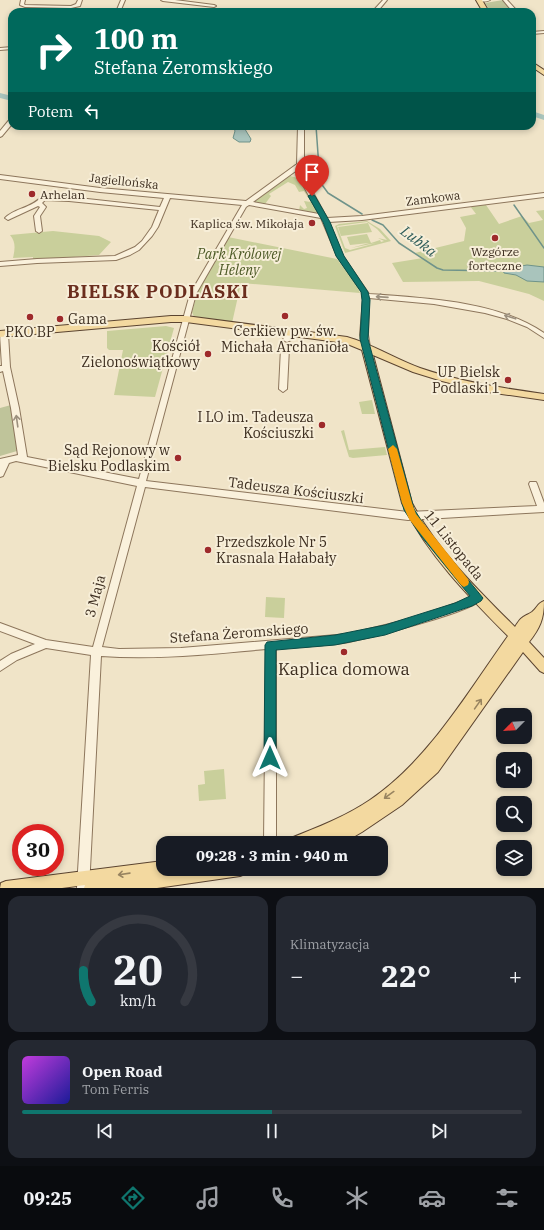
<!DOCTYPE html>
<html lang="pl">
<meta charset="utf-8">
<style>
body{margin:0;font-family:"IBM Plex Serif",serif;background:#242831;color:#f1f3f6;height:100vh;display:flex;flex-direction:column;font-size:15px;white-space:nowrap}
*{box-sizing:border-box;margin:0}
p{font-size:13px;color:#9ea1a6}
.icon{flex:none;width:22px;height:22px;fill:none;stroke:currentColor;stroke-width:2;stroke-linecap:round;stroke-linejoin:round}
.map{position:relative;height:888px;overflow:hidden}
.details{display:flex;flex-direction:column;gap:8px;padding:8px;background:#0d0f14;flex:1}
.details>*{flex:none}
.banner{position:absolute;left:8px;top:8px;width:528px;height:122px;border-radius:12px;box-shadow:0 2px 6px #0003;background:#00695c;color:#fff;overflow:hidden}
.needle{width:26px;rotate:246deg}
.buttons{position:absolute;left:496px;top:708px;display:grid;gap:8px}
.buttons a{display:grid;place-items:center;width:36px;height:36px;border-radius:8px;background:#171b24;box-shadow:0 2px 6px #0003;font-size:20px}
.speed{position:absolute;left:12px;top:824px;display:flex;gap:8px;font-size:20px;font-weight:700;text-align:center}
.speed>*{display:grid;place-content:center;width:52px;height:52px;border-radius:50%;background:#171b24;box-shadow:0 2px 6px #0003;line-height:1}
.speed .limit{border:6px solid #d22;background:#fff;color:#111}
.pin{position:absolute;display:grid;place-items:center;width:34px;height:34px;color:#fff;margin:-41px -17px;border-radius:50% 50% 50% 0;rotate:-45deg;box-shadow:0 0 4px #0007}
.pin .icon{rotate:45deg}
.me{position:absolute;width:44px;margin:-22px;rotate:0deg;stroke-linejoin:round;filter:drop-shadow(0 0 3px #0008)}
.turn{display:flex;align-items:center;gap:14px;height:84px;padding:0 20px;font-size:18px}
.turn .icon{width:52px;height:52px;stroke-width:2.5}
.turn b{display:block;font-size:28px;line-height:34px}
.then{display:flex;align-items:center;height:38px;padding:0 20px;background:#0003;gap:8px;font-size:15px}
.big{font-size:30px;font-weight:800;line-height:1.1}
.details .card{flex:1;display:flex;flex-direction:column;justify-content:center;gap:6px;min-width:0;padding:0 14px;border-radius:12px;background:#242831}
.details .dial{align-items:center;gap:0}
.dial svg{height:104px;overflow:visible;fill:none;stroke:#363941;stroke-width:7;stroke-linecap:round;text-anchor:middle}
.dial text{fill:#f1f3f6;stroke:none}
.song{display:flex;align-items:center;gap:12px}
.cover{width:48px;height:48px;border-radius:6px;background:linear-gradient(135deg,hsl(290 70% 55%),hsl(240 70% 35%))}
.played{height:4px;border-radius:2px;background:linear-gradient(90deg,#0f766e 50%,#363941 50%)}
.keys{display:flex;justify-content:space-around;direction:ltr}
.heat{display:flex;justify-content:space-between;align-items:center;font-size:22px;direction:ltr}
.details .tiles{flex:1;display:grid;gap:8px;grid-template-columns:1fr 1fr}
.card:last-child{grid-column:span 2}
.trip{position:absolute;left:156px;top:836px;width:232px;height:40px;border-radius:12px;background:#171b24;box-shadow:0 2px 6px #0003;font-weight:800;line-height:40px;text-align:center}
.menu{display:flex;height:64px;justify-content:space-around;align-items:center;background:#090b0e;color:#9ea1a6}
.menu .icon{width:28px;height:28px}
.menu .current{color:#0f766e}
.menu b{font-size:18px;color:#f1f3f6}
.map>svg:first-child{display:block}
</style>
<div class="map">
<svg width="544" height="888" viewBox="0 0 544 888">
<rect width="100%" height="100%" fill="#f0e4c8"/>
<path fill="#c9cf9b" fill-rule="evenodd" d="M290 176 298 178 319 214 299 211 300 205 304 209 307 208 304 201 311 202 304 191 299 192 295 185 288 182 269 194 271 196 265 204 254 202Z
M486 205 499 224 522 216 529 223 543 220 536 211 544 210V301L529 294 479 281 403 282 392 263 423 258 415 253 464 241 466 228 460 217 476 214 470 206Z
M367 221 380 229 391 241 345 253 335 226 339 224ZM367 222 377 229 387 240 378 238 384 241 381 242 380 240 371 243 367 234 347 237 350 245 369 243 351 248 376 243 350 250 345 248 337 226Z
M368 223 372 232 341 236 338 227Z
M53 231 99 236 111 242 99 255 35 260 33 259V257L13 258C15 249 16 242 10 235Z
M228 237 337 259 356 284 360 293 241 283 232 323 194 317 192 312 199 287Z
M166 326 174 328 155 397 114 395 123 350H109L107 348V331Z
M372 400 375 414H362L359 402Z
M344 430 349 450 385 447 387 455 353 458 349 457 341 431Z
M266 597 285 598 284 618 265 617Z
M224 769 226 799 199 801 198 785 205 784 204 771Z"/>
<path fill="#bfc49a" d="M503 0 514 11 491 12 485 3Z
M11 405 17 451 0 456V408Z"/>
<path fill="#a9c4bc" stroke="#6f938a" d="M233 126H243L251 139 250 142H239L233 138 235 131Z
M527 265 544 267V282L527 281 516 275 504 273 503 270C512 271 519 266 527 265Z"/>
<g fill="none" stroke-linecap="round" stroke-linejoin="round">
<path stroke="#6f938a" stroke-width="1.5" d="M316 126 320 182 328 193 362 214
M514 205 544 248
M372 220 383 225 399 243 437 268 443 270 504 271"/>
<path fill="#a9c4bc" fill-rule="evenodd" d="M0 93 12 96V101L0 98Z
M532 111 544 115V120L532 116Z"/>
<g stroke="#8d765c" stroke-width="2">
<path id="minor" d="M21 0H25L24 4 25 5 71 6 76 4 78 0H82L80 6 71 8 25 7 20 5Z
M121 0H125L120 12H116Z
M161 0H175L214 5 216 6 214 7 163 1Z
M383 0H387L377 12H372Z
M477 0H490C487 2 480 2 477 0Z
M503 0H507L518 12H513Z
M544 31V33L532 34V32Z
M12 47V49L0 50V48Z
M12 118V124L2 136 0 137V131L10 119Z
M298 126H304V176L327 218 362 216 544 193V197L362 220 329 222 343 256 369 294C424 298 498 301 544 333V338L527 327 507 319 485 313 434 304 369 298 368 335 370 347 366 350 363 349 360 335 363 300 362 292 337 256 321 218 249 205 246 207 196 294 146 481 408 512 537 506 529 484 530 482H536L537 484 544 503V512L408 520 145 487 102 647 119 649 181 648 348 634 414 618 465 600 478 594 481 595 483 598C477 611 368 638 349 642 327 646 299 647 276 648V843H264L266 649C211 654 156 660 101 656L89 888H77L91 655 46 648 17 660 0 671V661L11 654 35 644 0 631V623L46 640 93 647 137 486 16 461 9 463 3 476 0 477V459L18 455 11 408 3 371 0 372V366H2L0 334 4 332 8 334 10 367 19 408 27 457 139 479 190 294 242 205 170 198 158 227 152 236 139 250 130 255 116 260 37 263 0 266V262L37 259 115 256 135 247 142 241 152 227 159 210 69 201 45 200 42 203 46 207 40 216 42 231 39 233 36 231 34 216 40 207 38 206 10 219 8 220 5 218C15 208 32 208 41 197H69L160 207 164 198 100 192 0 179V175L100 188 246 201 297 164ZM297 170 298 176 319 214 253 202Z
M286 330H289L293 332 291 340 287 342 283 340Z
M285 345 289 348 287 389 283 392 279 389 281 348Z"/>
</g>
<g stroke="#5b4430" stroke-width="2">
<path id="major" d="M476 0H482L489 12H483Z
M532 62 544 70V75L532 67Z
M171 316H186L347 337C372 344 395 359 420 368 461 382 502 388 544 394V400L481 391 442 381 413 372 373 355 412 503C436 549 478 590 515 627 522 616 522 618 532 612 537 608 538 603 544 601 544 619 540 628 529 642L544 658V673L540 671 523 652 438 772 402 805 362 832 343 843H322L324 839 315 843H289L291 838C318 827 345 817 370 800 428 761 468 692 508 636 468 596 427 554 402 503L362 350 345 343 186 322H171L0 337V331Z
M163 861V869H170L168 872 190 869H247L245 874 240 876 157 888H84L85 885 62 888H0L1 883 6 881Z"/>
</g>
<use href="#minor" fill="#faf1dc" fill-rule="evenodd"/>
<use href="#major" fill="#f3d9a0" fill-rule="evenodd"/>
</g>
<defs><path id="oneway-shaft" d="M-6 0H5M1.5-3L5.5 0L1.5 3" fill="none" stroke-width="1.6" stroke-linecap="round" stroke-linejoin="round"/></defs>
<g stroke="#9c907e">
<use href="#oneway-shaft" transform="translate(382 297) rotate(-176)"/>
<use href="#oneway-shaft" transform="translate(510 317) rotate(-162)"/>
<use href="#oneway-shaft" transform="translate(17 421) rotate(-98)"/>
</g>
<g stroke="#988460">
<use href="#oneway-shaft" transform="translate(478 704) rotate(-55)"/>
<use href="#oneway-shaft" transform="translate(389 795) rotate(144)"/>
<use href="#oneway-shaft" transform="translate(124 874) rotate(172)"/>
</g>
<path fill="#0f766e" stroke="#0a4d48" d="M312 194 315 196 330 222 344 256 368 292 370 300 368 339 414 509 428 531 483 598 481 601 472 606 385 635 335 645 276 650V758L275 762 270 764 266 762 264 758 265 645 267 642 335 635 385 625 455 603 470 596 421 536 404 510 360 339 362 300 361 292 336 256 323 222 308 196Z"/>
<path fill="#f59e0b" d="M393 445 397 449 412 503 416 514 468 579 469 582 468 585 464 587 461 585 409 519 402 503 388 449Z"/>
<g fill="#9e2a2b" stroke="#f7eed8" stroke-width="1.5">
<circle cx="32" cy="194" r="4"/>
<circle cx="312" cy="223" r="4"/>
<circle cx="495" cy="238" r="4"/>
<circle cx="285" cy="316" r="4"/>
<circle cx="30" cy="317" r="4"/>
<circle cx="60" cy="319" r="4"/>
<circle cx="208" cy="354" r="4"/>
<circle cx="508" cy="380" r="4"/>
<circle cx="322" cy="425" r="4"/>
<circle cx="178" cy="458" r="4"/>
<circle cx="208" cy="550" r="4"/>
<circle cx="344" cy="652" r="4"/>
</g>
<g text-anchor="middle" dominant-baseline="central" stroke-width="4" stroke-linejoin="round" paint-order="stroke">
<g font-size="12" fill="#3d2e20" stroke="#f7eed8">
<text transform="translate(124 181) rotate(6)">Jagiellońska</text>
<text transform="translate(433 198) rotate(-7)">Zamkowa</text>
</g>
<g font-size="12" fill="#3d2e20" stroke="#f7eed8" text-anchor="start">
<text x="40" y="194">Arhelan</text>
<text x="304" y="223" text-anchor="end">Kaplica św. Mikołaja</text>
<text x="495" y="251" text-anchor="middle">Wzgórze<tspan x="495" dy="14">forteczne</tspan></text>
</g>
<g font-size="14" font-style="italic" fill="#4d5a26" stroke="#f7eed8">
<text x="239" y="254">Park Królowej<tspan x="239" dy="16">Heleny</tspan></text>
</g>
<g font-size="14" fill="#3d2e20" stroke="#f7eed8" text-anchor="end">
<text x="68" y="319" text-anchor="start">Gama</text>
<text x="285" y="331" text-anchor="middle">Cerkiew pw. św.<tspan x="285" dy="16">Michała Archanioła</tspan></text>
<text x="30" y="332" text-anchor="middle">PKO BP</text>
<text x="200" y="346">Kościół<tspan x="200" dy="16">Zielonoświątkowy</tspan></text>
<text x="500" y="372">UP Bielsk<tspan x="500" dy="16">Podlaski 1</tspan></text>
<text x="314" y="417">I LO im. Tadeusza<tspan x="314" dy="16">Kościuszki</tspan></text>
<text x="170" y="450">Sąd Rejonowy w<tspan x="170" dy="16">Bielsku Podlaskim</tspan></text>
<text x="216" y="542" text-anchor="start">Przedszkole Nr 5<tspan x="216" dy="16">Krasnala Hałabały</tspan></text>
</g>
<g font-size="14" fill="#3d2e20" stroke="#f7eed8">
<text transform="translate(296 490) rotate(7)">Tadeusza Kościuszki</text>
<text transform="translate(454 545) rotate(51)">11 Listopada</text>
<text transform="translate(95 596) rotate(-75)">3 Maja</text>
<text transform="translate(239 633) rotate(-4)">Stefana Żeromskiego</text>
</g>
<g font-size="15" font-style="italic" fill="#2f5d5a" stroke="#f7eed8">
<text transform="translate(419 241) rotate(37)">Lubka</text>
</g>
<g font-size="17" fill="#3d2e20" stroke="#f7eed8">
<text x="344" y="669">Kaplica domowa</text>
</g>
<g font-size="18" font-weight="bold" letter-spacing="1" fill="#6b2e1e" stroke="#f7eed8">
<text x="158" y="291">BIELSK PODLASKI</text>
</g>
</g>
</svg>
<div class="buttons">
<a><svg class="needle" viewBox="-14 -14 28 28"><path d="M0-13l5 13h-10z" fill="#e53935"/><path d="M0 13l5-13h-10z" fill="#9ea1a6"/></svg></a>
<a><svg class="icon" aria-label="sound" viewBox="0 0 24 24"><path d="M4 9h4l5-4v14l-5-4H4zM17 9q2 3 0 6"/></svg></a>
<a><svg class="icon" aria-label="search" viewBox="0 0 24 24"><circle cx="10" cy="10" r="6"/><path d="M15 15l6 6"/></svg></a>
<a><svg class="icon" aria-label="layers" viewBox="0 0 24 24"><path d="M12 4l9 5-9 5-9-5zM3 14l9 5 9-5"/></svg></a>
</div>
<div class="speed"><div class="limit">30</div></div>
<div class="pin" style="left:312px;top:196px;background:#d93025"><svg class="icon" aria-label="arrive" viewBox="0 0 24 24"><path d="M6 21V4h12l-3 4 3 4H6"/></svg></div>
<svg class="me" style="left:270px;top:758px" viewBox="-20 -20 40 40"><path d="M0-17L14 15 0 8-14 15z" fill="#0f766e" stroke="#fff" stroke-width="4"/></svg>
<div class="trip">09:28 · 3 min · 940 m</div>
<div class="banner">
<div class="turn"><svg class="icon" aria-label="right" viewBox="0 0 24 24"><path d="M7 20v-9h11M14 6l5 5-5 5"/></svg><div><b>100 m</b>Stefana Żeromskiego</div></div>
<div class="then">Potem<svg class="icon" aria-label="left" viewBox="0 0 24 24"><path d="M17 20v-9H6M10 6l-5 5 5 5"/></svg></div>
</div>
</div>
<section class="details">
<div class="tiles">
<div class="card dial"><svg viewBox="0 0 100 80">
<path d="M14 69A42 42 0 1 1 86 69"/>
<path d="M14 69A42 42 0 0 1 8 45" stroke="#0f766e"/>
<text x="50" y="56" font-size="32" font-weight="700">20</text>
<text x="50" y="72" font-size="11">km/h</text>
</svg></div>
<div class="card"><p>Klimatyzacja</p>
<div class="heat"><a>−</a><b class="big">22°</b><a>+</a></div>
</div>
<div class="card">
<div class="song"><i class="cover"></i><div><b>Open Road</b><p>Tom Ferris</p></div></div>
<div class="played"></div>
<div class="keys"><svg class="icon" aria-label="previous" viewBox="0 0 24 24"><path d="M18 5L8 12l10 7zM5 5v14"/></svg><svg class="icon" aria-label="pause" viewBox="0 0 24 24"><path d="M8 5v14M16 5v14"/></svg><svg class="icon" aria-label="next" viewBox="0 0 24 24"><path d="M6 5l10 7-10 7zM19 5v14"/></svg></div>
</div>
</div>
</section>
<nav class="menu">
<b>09:25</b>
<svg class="icon current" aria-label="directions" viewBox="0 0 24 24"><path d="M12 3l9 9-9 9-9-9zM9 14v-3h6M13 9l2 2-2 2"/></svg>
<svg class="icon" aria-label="music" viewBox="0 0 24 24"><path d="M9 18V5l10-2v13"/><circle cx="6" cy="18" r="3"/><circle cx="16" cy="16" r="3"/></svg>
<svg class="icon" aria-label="phone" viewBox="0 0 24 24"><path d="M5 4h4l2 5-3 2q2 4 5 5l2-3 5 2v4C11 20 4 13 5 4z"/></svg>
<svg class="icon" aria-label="climate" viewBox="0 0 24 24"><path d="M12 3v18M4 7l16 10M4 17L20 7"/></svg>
<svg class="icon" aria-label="car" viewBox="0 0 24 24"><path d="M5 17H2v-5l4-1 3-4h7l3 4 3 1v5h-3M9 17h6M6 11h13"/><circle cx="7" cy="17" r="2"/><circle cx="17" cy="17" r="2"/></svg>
<svg class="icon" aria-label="filters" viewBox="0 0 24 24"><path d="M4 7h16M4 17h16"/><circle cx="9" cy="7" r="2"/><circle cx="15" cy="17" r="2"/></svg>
</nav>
